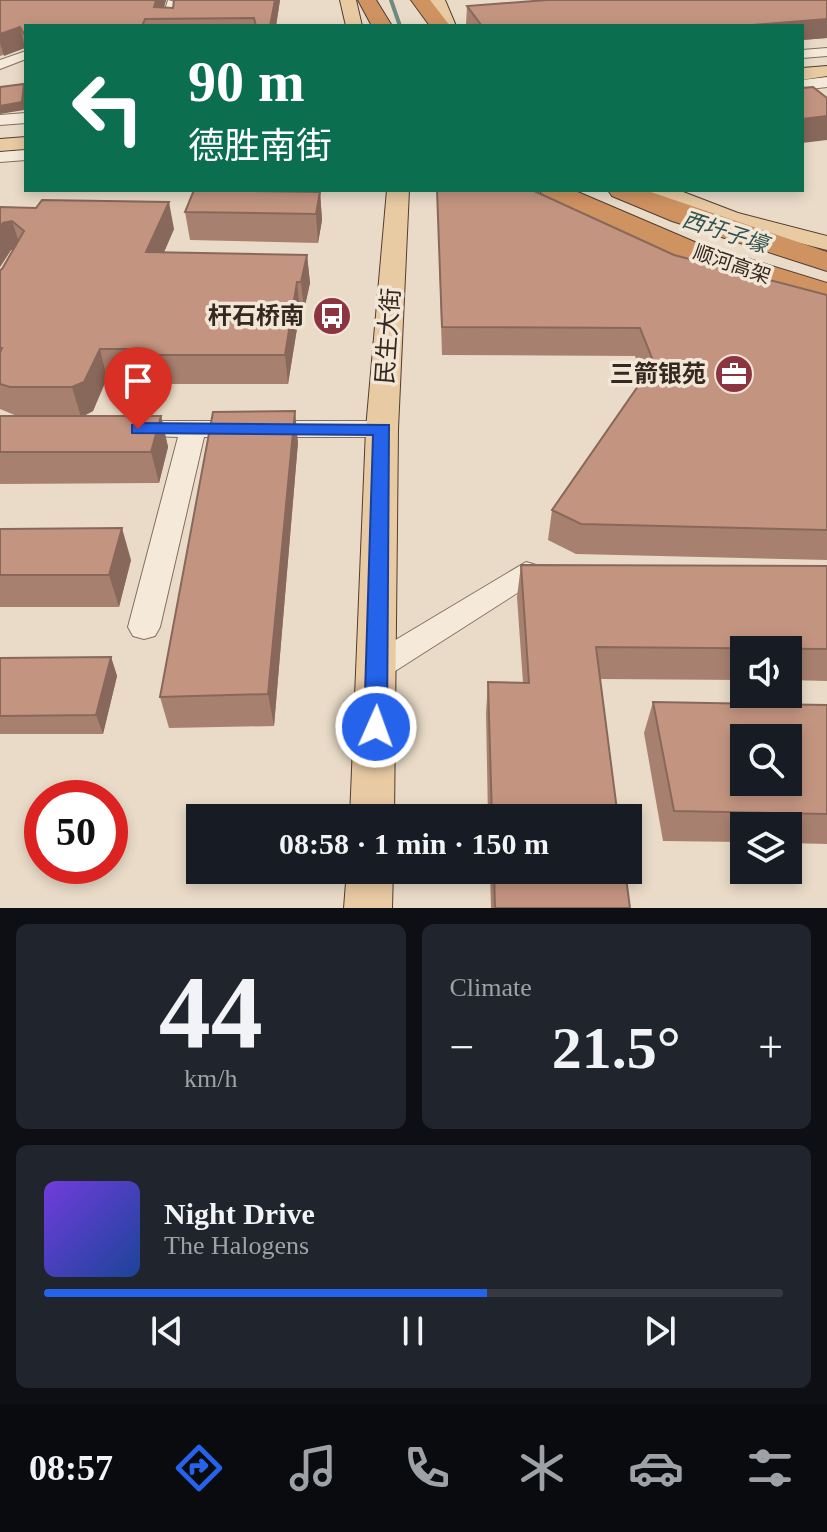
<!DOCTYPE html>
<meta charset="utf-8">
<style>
body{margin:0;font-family:"Times New Roman","Noto Sans SC",serif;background:#20242c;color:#f1f3f6;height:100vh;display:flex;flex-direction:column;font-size:30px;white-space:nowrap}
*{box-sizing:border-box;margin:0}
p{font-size:26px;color:#9ea1a6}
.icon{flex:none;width:44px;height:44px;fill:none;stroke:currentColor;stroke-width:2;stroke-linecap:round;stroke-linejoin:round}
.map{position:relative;height:908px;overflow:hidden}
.panel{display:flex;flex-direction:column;gap:16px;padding:16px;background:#0d0f14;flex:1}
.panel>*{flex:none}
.banner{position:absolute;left:24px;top:24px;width:780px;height:168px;border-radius:0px;box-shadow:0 4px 12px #0003;background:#0b6e4f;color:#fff;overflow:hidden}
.controls{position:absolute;left:730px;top:636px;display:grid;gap:16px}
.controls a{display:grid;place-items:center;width:72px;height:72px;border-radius:0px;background:#171b24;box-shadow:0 4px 12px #0003;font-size:40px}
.speed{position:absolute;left:24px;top:780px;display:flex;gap:16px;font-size:40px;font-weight:700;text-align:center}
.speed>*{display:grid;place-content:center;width:104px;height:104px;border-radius:50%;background:#171b24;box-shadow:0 4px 12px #0003;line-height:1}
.speed .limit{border:12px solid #d22;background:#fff;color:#111}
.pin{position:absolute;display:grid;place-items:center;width:68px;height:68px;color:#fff;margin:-82px -34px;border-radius:50% 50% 50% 0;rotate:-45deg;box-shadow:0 0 8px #0007}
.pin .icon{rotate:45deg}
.me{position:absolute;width:88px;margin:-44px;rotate:2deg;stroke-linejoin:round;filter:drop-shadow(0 0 6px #0008)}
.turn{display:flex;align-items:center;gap:28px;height:168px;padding:0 32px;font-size:36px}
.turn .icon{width:104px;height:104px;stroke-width:2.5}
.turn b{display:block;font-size:56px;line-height:68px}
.big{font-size:60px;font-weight:600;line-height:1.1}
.panel .tile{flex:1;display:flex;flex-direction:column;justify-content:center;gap:12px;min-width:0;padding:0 28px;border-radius:12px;background:#20242c}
.panel .dial{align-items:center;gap:0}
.dial b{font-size:104px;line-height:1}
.song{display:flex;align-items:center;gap:24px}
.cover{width:96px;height:96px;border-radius:12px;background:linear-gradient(135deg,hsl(260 70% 55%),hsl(220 70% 35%))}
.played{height:8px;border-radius:4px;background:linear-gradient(90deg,#2563eb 60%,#363941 60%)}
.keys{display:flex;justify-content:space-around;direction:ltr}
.heat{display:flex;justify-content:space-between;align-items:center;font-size:44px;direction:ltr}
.panel .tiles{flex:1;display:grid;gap:16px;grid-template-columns:1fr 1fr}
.tile:last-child{grid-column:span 2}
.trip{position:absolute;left:186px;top:804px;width:456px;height:80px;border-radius:0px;background:#171b24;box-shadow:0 4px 12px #0003;font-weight:600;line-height:80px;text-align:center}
.tabs{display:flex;height:128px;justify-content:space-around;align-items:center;background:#090b0e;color:#9ea1a6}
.tabs .icon{width:56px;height:56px}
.tabs .selected{color:#2563eb}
.tabs b{font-size:36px;color:#f1f3f6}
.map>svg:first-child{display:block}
</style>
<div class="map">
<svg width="827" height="908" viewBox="0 0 827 908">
<rect width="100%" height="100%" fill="#e9dbc7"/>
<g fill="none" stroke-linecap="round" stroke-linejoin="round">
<path stroke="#6f8b81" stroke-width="4" d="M391 0 400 26"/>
<g stroke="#836e5e" stroke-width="2">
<path id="minor" d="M168 0 179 3 174 26H160Z
M827 48V56L802 58V50Z
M26 51V59L0 69V60Z
M827 77V87L802 90V80Z
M26 113V123L0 125V115Z
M26 150V160L0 162V152Z
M130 421H382L391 423 395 429 391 435 382 437H204L160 627 155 636 144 639 133 636 128 627 178 437 121 435 117 429 121 423Z
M526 562 536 565 541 573 536 581 389 675 378 679 367 675 362 666 367 657Z"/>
</g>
<g stroke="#523d32" stroke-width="2">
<path id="major" d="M340 0H356L362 26H346Z
M429 0H445L456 26H440Z
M827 66V76L802 80V68Z
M26 137V149L0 151V139Z
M387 190H409L398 429 394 818H350L366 429Z
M647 190H678L738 213 827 236V250L722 223 650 195Z
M347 870H393L392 908H344Z"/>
</g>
<g stroke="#523d32" stroke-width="2">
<path id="highway" d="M358 0H376L392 26H372Z
M411 0H430L450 26H430Z
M539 190H573L697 243 827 283V302C778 290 562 224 539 190Z
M608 190H645L827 252V271L672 221 612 196Z"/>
</g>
<use href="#minor" fill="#f5ead9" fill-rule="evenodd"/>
<use href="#major" fill="#e8caa3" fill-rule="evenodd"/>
<use href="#highway" fill="#cf9261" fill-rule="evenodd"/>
</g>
<path fill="#a8806f" d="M0 0H166L164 8H173L280 0 276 26H26V50L25 48 0 56Z
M547 0H827V38L802 40V26H467L466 25 467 6Z
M437 190 674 255 827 295V560L576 554 548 540 552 510 643 379 635 356 442 355Z
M320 192 322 220 318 243 190 240 185 212Z
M0 207 174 229 164 252 307 255 310 283 304 310H300L288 384H146L144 378H107L93 411 84 416H161L168 447 159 483 0 484V416H17L0 409V270L2 269 13 250H11L0 267Z
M298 442 274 726 169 728 160 697Z
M0 529 131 560 119 607H0Z
M521 565 827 566V681L788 680V650H744V680L600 679 618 818H488L486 713 488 682 523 683 517 597Z
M111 657 117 676 103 734H0V658Z
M653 702 827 705V844L788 843V826H744V842L663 841 644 733Z
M490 870H625L630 908H491Z"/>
<path fill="#88685a" d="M156 0H166L160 19 154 7Z
M275 0H280L276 26H270Z
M827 19V38L802 40V26H741Z
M20 27 25 48 4 56 0 43V34Z
M24 84 26 96 24 110 0 114V106Z
M827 116V140L802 143V119Z
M320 192 322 220 318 243 316 214Z
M169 202 174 229 152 280 146 252Z
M12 221 21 248 11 250 0 267V227L3 223Z
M307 255 310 283 304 310 301 282Z
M297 282 300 310 288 384 285 355Z
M100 349 107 378 93 411 81 417 72 387Z
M295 411 298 442 274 726 268 694Z
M161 416 168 447 159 483 151 452Z
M122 528 131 560 119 607 109 575Z
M111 657 117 676 103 734 96 715Z"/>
<path fill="#c39581" stroke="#88685a" stroke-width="2" fill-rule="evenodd" d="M0 0H156L154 7 173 8 174 0H275L270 26H256L254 18 145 19 142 26H26V34H24L20 27 0 34Z
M547 0H827V19L741 26H482L467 6Z
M24 84 22 102 0 106V87Z
M813 87 827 98V116L802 119V88Z
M194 190H195L320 192 316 214 185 212Z
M437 190H532L674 255 827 295V530L581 524 552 510 654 363 640 328 442 327Z
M42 200 169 202 146 252 307 255 301 282H297L285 355H139L141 349H100L84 382 72 387H10L0 384V353L2 348H0V270L2 269 24 231 12 221 3 223 0 227V207L36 208Z
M295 411 268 694 160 697 213 412Z
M0 416H161L151 452H0Z
M122 528 109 575H0V529Z
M521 565 827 566V649L596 647 618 818H492L488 682 529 683Z
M111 657 96 715 0 716V658Z
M653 702 827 705V814L674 811ZM744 738H788V782H744Z
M494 870H625L630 908H495Z"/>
<path fill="#2563eb" stroke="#184099" stroke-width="2" d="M138 423 389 425 387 727 384 734 376 737 367 734 364 727 373 435 132 433V425Z"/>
<defs>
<g id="bus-disc" transform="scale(2)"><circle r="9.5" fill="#8c3540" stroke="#f2e6d6"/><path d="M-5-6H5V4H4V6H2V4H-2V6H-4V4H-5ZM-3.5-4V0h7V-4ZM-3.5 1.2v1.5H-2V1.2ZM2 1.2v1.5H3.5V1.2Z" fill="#fff"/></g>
<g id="office-disc" transform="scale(2)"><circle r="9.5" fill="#8c3540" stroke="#f2e6d6"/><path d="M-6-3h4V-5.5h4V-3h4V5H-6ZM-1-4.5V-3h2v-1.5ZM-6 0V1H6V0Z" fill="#fff"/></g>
</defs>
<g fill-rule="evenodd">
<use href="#bus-disc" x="332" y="316"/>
<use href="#office-disc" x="734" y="374"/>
</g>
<g text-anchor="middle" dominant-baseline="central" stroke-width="7" stroke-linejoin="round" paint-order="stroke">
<g font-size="20" fill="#352820" stroke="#f2e6d6">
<text transform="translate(732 264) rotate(19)">顺河高架</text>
</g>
<g font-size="22" font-style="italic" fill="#31534d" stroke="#f2e6d6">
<text transform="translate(725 232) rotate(18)">西圩子壕</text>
</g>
<g font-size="24" font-weight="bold" fill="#352820" stroke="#f2e6d6" text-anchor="end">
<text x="304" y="316">杆石桥南</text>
<text x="706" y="374">三箭银苑</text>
</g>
<g font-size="24" fill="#352820" stroke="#f2e6d6">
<text transform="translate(388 336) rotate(-86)">民生大街</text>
</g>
</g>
</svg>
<div class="controls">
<a><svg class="icon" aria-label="sound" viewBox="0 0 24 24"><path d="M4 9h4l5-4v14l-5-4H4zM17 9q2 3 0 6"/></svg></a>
<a><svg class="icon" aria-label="search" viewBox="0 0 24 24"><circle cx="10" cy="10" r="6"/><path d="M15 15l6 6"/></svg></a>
<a><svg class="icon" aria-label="layers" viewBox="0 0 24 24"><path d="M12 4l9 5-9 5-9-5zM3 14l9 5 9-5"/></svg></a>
</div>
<div class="speed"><div class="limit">50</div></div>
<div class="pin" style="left:138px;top:429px;background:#d93025"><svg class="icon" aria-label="arrive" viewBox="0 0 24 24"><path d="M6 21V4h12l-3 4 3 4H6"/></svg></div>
<svg class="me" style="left:376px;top:727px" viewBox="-20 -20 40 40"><circle r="17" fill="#2563eb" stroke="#fff" stroke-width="3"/><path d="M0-11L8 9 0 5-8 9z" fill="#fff"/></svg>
<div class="trip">08:58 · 1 min · 150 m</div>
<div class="banner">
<div class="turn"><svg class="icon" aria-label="left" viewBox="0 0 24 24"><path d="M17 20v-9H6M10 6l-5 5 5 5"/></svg><div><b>90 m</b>德胜南街</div></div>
</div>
</div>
<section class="panel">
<div class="tiles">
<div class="tile dial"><b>44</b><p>km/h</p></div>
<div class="tile"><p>Climate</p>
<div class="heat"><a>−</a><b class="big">21.5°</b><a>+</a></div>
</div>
<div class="tile">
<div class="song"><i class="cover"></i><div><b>Night Drive</b><p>The Halogens</p></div></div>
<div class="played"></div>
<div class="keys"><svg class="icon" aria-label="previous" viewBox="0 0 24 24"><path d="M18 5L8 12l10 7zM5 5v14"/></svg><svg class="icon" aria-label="pause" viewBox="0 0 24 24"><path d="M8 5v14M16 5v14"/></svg><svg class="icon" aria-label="next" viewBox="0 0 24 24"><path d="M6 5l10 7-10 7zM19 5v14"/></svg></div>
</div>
</div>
</section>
<nav class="tabs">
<b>08:57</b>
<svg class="icon selected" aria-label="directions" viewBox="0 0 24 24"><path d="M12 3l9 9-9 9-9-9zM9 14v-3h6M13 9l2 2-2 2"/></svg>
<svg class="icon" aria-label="music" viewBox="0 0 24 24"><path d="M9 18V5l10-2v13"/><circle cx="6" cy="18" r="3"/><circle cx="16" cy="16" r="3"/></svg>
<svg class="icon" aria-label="phone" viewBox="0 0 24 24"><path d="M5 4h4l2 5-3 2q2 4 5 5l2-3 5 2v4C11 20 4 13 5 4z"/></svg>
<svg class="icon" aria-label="climate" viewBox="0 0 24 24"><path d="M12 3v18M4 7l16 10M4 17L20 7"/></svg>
<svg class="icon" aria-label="car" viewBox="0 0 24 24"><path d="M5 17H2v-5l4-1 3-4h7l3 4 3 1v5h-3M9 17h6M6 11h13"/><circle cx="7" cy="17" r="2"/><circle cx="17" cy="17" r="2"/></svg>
<svg class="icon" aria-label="filters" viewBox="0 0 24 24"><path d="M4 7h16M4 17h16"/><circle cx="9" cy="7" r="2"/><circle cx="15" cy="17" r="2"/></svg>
</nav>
